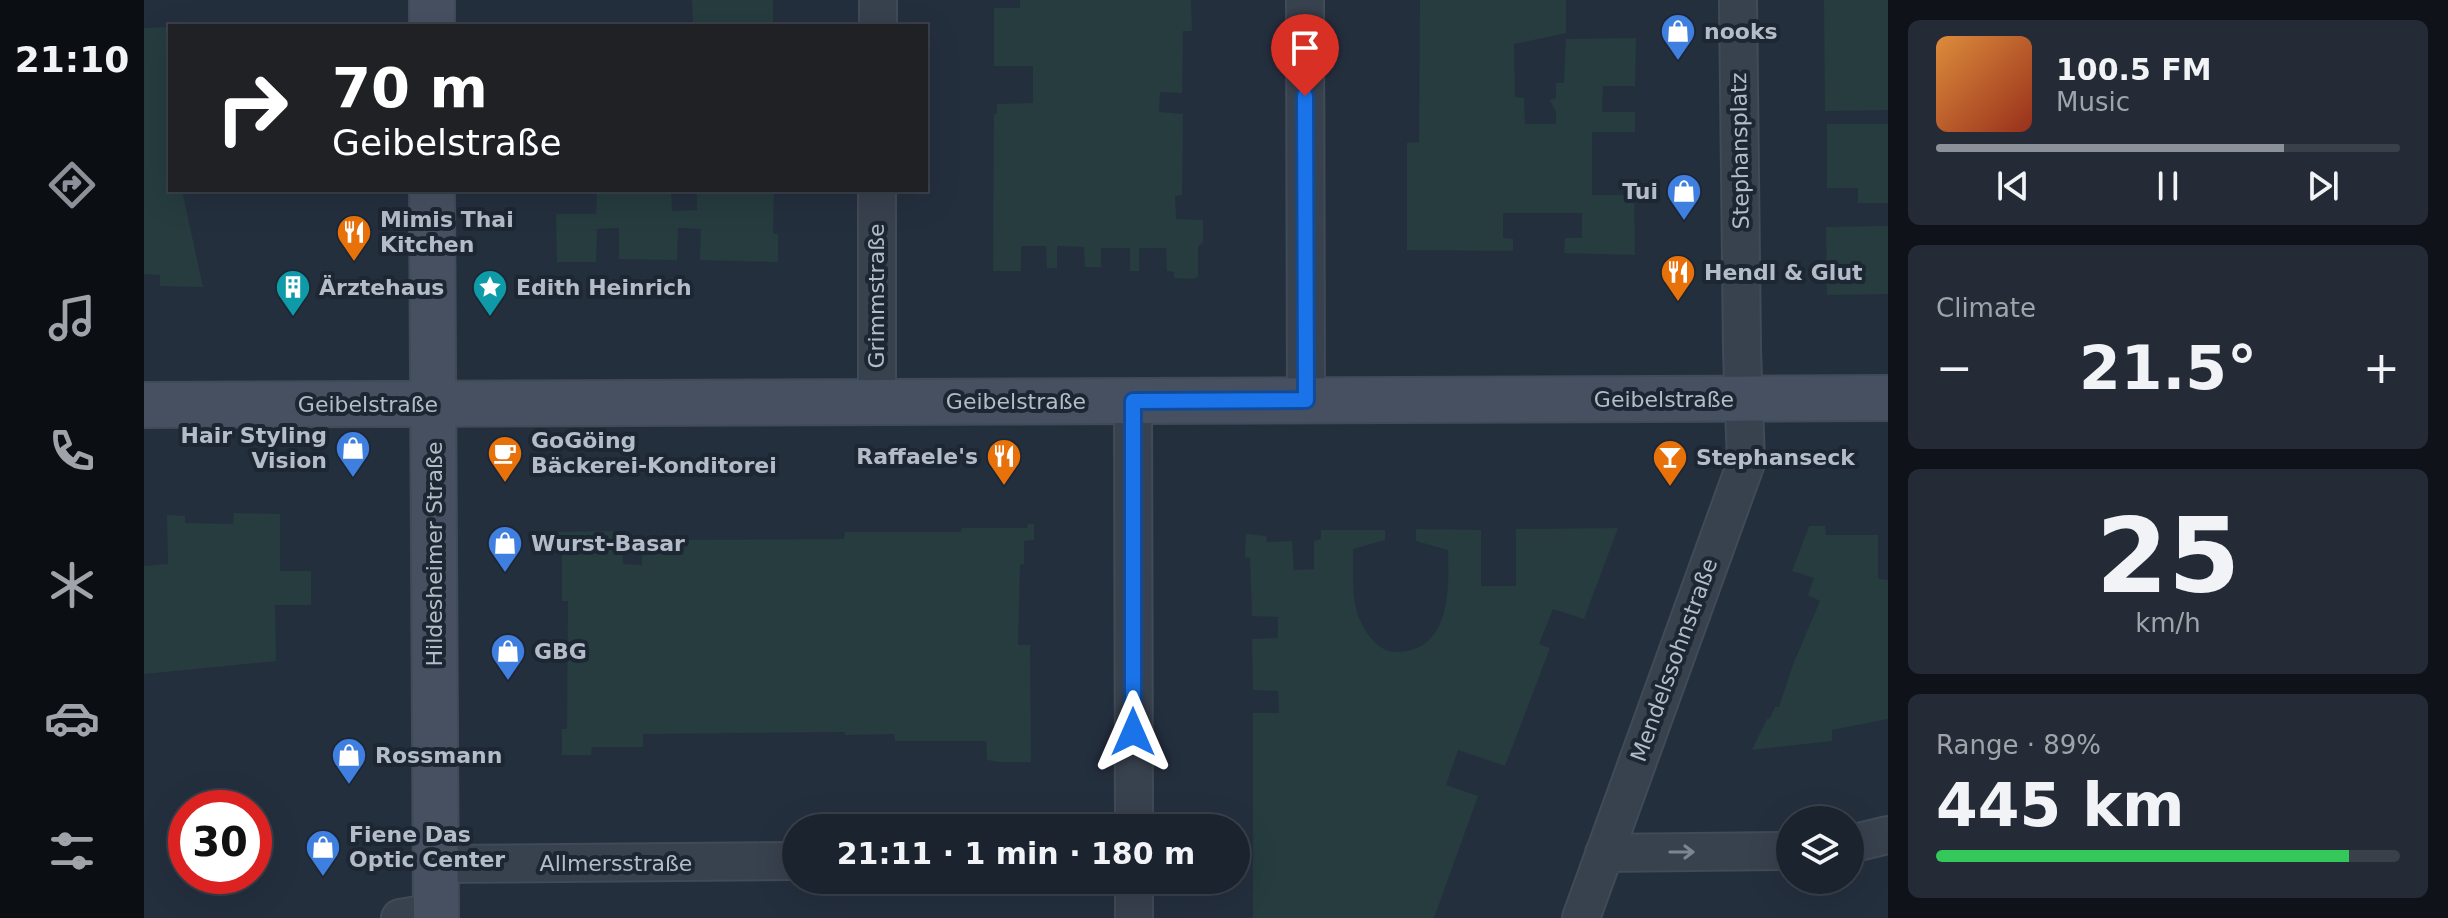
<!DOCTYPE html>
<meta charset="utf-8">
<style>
body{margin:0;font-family:"DejaVu Sans",sans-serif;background:#242b36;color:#f1f3f6;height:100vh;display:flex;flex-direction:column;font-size:30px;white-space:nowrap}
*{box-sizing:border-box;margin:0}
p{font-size:26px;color:#a0a4aa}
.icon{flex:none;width:44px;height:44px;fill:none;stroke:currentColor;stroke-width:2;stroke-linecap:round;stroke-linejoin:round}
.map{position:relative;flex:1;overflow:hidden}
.drawer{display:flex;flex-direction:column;gap:20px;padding:20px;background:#0f1319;width:560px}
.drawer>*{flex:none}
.banner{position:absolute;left:24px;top:24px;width:760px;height:168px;border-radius:0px;box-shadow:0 8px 32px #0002,0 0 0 2px #39404a;background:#202124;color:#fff;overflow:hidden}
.tools{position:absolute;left:1632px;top:806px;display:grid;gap:16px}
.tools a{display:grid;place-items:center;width:88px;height:88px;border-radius:50%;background:#1b232e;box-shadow:0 8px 32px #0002,0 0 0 2px #39404a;font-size:40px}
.speed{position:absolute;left:24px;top:790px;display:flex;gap:16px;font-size:40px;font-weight:700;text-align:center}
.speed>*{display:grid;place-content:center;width:104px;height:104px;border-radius:50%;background:#1b232e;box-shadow:0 8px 32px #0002,0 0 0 2px #39404a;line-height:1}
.speed .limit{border:12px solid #d22;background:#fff;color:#111}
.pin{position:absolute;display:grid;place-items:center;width:68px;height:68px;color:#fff;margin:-82px -34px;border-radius:50% 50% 50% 0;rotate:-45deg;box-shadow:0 0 8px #0007}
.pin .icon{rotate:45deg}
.me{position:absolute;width:88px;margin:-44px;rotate:0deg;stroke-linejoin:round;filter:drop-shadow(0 0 6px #0008)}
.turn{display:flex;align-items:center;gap:28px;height:168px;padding:0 32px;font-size:36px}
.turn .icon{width:104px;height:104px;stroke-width:2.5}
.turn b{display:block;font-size:56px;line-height:68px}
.big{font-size:60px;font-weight:700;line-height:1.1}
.drawer .tile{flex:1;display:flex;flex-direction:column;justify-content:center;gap:12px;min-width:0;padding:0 28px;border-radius:12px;background:#242b36}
.drawer .dial{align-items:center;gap:0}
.dial b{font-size:104px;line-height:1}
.song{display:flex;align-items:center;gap:24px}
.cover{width:96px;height:96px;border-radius:12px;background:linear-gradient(135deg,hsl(30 70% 55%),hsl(10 70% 35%))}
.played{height:8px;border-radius:4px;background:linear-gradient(90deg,#8c9099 75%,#39404a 75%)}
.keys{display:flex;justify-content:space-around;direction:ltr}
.heat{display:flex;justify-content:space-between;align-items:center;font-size:44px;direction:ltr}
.charge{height:12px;border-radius:6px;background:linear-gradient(90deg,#34c759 89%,#39404a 0)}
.trip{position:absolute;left:638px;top:814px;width:468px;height:80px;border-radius:40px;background:#1b232e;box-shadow:0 8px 32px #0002,0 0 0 2px #39404a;font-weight:700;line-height:80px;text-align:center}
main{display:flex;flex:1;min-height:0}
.tab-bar{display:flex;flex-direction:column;width:144px;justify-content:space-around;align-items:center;background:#0b0e12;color:#a0a4aa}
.tab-bar .icon{width:56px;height:56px}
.tab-bar .selected{color:#8c9099}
.tab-bar b{font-size:36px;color:#f1f3f6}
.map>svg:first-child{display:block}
</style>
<main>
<nav class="tab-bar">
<b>21:10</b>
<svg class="icon selected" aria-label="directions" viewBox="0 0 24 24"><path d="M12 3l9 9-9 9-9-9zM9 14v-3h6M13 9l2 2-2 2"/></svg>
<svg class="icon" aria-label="music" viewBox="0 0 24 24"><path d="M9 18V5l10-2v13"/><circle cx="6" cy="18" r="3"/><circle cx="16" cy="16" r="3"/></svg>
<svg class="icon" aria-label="phone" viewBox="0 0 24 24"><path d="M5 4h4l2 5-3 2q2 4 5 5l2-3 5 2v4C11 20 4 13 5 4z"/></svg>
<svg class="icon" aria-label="climate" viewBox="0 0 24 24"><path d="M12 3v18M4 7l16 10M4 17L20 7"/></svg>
<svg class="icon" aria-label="car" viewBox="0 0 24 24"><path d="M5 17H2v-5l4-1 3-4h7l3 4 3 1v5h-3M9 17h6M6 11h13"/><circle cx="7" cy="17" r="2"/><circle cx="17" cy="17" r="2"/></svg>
<svg class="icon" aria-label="filters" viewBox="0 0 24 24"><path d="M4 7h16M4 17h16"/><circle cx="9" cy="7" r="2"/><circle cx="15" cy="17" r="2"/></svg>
</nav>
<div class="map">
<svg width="1744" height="918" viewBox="0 0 1744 918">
<rect width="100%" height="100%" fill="#242f3e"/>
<path fill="#263c3f" d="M548 0H629V26H549Z
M876 0H1047L1048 31H1039L1038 93 1016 92 1015 112 1039 114 1038 195 1031 196 1032 219 1059 220V242L1054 247V276L1050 279 1030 278V272L1023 271 1022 248H995V271H986V248H957V267H941L940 247 913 246V268H903L902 246H877V271H849L850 114H853V104L889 103V66H850V8H876Z
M1276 0H1422V33L1370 44 1371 97 1380 98 1381 124H1412V112L1406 100 1412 98V83H1420L1422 39 1492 38 1491 86H1459L1458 112H1491V132H1448V195H1490L1491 255 1420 253 1421 238H1438V213H1359V238L1369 239V251L1263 250V143L1275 142Z
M1680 0H1744V110L1681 111Z
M26 27V190H38L59 287 16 286V275L0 274V28Z
M1683 124H1744V203H1714V188H1683Z
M453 190H527L528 211 553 210V190H630L629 234H634V262L556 260 557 229 534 228 533 260 475 259V228L453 229 452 262H413L412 214H452Z
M1744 226V294L1683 295 1682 227Z
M90 513 136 514V571H167V605H131L132 661 0 674V566L24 564 23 515 41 516V523L89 524Z
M884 524H890V540L880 541V564L876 565 874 645H886L887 762H856L843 760 842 741H751L750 734 701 735V732L499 734V747H448L447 755H418V729H423L424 601H418V550L410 545V532L478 531 479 564 498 565V540L700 539 701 532H817L818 528H883Z
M1665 526H1681L1682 535H1734V579L1744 580V719L1688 730V741L1608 750 1623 719 1626 718 1631 707H1635L1650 662 1676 601 1664 595 1670 578 1648 571Z
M1474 528 1440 619 1409 609 1395 644 1406 648 1361 766 1314 750 1302 785 1334 796 1290 918H1109V713H1135L1134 691 1109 690 1108 639 1134 638V617L1108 616 1106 558 1101 557 1102 534 1122 536 1123 542 1148 541 1150 570 1170 569V541L1177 539V530H1241V540L1209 549C1210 572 1206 601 1217 622 1223 636 1237 653 1253 652 1307 651 1305 590 1304 550L1272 541V529L1337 530V586H1372V529Z"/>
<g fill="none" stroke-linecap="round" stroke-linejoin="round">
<g stroke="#414a57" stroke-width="40">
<path id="street" d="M1161 0 1162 400
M734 26V0
M733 190V402
M989 401 990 828
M1706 844 1744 835
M1460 853 1646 851
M291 864 652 861
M990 880V918
M256 918 292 912
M1437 918 1602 463 1598 350 1594 0"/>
</g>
<g stroke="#414a57" stroke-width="48">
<path id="secondary" d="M288 0V26
M288 190 292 918
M0 405 1744 398"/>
</g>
<use href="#street" stroke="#38414e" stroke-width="36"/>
<use href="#secondary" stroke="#465061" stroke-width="44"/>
</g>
<defs><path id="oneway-shaft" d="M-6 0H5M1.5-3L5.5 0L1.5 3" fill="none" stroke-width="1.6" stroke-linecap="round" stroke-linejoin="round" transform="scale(2)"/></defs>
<use stroke="#7c8592" href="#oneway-shaft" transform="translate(1538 852)"/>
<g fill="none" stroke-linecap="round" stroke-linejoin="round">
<g stroke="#114b97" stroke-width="20">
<path id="route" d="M989 732V401L1162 400 1161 96"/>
</g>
<use href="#route" stroke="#1a73e8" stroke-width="14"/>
</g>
<defs>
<g id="shop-pin" transform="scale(1.8)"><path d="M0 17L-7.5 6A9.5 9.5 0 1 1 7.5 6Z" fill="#3f7fe0" stroke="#1d2633"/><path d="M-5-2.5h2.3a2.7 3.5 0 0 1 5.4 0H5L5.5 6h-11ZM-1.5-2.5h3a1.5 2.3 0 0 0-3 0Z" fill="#fff"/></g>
<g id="restaurant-pin" transform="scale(1.8)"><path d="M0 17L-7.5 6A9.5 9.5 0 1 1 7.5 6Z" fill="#e8710a" stroke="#1d2633"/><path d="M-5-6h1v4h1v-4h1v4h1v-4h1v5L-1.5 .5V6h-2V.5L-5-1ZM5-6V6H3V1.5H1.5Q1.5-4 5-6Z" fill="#fff"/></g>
<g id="building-pin" transform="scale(1.8)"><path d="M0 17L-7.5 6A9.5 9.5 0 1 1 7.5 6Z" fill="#0f9aa8" stroke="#1d2633"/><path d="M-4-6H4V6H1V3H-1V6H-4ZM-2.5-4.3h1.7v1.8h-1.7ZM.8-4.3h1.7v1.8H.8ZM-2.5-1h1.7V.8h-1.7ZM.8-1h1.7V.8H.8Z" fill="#fff"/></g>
<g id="sight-pin" transform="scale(1.8)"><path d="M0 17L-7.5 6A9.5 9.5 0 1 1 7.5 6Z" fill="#0f9aa8" stroke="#1d2633"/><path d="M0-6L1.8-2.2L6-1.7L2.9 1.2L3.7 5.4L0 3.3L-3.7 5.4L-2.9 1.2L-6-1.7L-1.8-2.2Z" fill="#fff"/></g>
<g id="cafe-pin" transform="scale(1.8)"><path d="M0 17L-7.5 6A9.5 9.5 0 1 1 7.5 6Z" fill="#e8710a" stroke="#1d2633"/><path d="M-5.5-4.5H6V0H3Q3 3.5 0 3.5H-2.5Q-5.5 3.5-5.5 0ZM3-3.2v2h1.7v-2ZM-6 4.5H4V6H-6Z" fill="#fff"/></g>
<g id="bar-pin" transform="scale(1.8)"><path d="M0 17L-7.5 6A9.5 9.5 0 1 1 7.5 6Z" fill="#e8710a" stroke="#1d2633"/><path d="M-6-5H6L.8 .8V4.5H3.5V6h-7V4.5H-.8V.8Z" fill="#fff"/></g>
</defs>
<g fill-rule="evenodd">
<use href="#shop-pin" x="1534" y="31"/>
<use href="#shop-pin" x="1540" y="191"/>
<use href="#restaurant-pin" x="210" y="232"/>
<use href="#restaurant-pin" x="1534" y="272"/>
<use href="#building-pin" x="149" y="287"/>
<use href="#sight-pin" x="346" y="287"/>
<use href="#shop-pin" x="209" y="448"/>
<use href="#cafe-pin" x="361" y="453"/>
<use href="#restaurant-pin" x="860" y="456"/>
<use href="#bar-pin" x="1526" y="457"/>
<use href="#shop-pin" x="361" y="543"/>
<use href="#shop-pin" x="364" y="651"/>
<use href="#shop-pin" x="205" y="755"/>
<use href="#shop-pin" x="179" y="847"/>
</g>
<g text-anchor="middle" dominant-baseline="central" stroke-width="8" stroke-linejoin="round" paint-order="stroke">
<g font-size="22" font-weight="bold" fill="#b4bcc9" stroke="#1d2633" text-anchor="start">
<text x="1560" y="31">nooks</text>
<text x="1514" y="191" text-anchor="end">Tui</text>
<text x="236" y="219">Mimis Thai<tspan x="236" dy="25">Kitchen</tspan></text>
<text x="1560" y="272">Hendl &amp; Glut</text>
<text x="175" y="287">Ärztehaus</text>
<text x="372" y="287">Edith Heinrich</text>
<text x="183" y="435" text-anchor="end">Hair Styling<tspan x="183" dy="25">Vision</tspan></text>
<text x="387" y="440">GoGöing<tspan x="387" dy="25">Bäckerei-Konditorei</tspan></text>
<text x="834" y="456" text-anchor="end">Raffaele's</text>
<text x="1552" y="457">Stephanseck</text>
<text x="387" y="543">Wurst-Basar</text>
<text x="390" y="651">GBG</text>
<text x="231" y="755">Rossmann</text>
<text x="205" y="834">Fiene Das<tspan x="205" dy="25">Optic Center</tspan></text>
</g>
<g font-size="22" fill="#b4bcc9" stroke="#1d2633">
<text transform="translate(1596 151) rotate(-91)">Stephansplatz</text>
<text transform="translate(732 296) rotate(-90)">Grimmstraße</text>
<text x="1520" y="399">Geibelstraße</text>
<text x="872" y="401">Geibelstraße</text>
<text x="224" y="404">Geibelstraße</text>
<text transform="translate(290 554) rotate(-90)">Hildesheimer Straße</text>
<text transform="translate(1530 660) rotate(-70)">Mendelssohnstraße</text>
<text x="472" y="863">Allmersstraße</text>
</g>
</g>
</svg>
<div class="tools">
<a><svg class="icon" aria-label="layers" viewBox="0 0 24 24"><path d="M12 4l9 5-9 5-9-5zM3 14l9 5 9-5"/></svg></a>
</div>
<div class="speed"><div class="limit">30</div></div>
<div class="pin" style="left:1161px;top:96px;background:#d93025"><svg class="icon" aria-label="arrive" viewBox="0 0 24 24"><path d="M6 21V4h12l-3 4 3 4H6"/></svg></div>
<svg class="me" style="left:989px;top:732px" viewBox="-20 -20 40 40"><path d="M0-17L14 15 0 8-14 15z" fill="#1a73e8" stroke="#fff" stroke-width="4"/></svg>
<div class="trip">21:11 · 1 min · 180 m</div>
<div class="banner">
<div class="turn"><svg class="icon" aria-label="right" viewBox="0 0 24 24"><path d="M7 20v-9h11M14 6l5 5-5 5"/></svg><div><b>70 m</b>Geibelstraße</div></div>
</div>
</div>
<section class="drawer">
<div class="tile">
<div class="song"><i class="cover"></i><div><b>100.5 FM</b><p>Music</p></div></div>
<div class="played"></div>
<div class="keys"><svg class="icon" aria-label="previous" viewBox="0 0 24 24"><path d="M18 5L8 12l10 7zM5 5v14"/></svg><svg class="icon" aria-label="pause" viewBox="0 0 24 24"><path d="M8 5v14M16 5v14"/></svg><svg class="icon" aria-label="next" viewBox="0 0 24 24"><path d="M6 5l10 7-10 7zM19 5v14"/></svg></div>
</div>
<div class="tile"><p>Climate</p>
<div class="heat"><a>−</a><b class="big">21.5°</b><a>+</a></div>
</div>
<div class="tile dial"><b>25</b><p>km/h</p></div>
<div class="tile"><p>Range · 89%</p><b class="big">445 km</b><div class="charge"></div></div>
</section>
</main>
